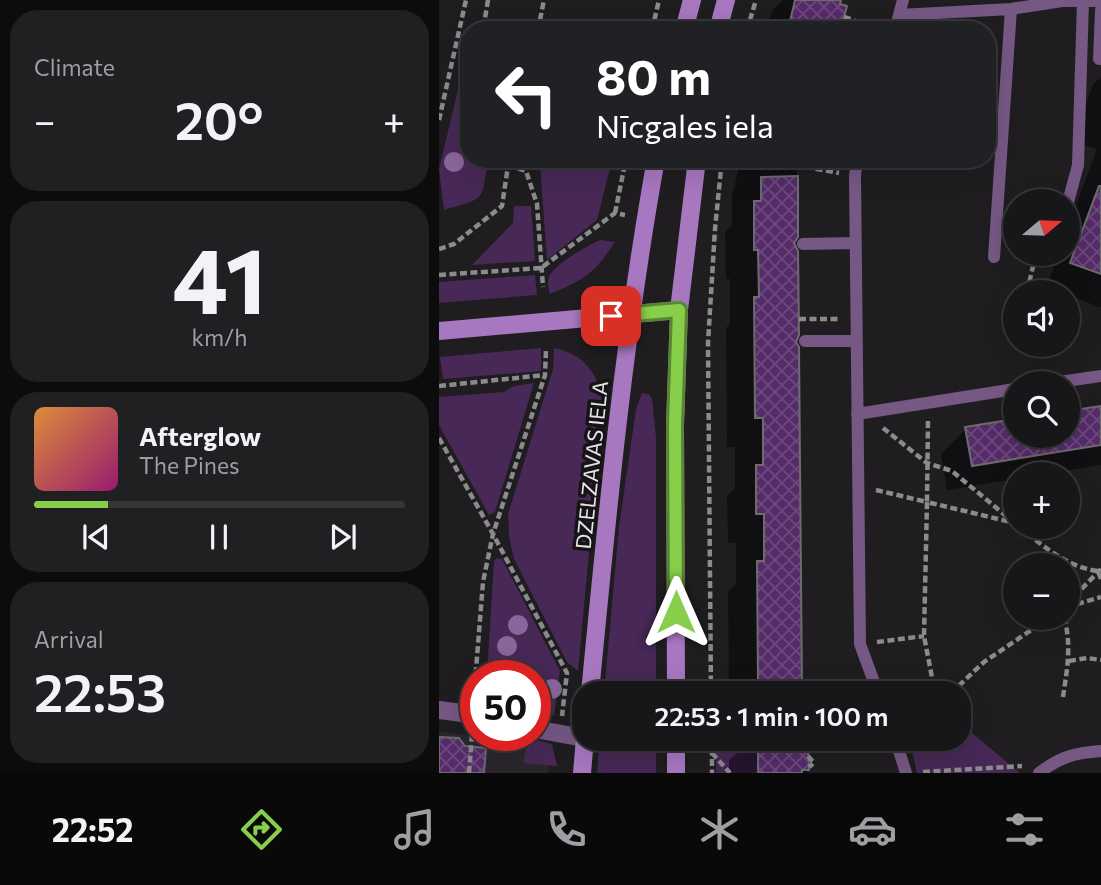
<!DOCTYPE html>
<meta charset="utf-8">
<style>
body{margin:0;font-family:Commissioner,sans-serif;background:#201f21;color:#f1f3f6;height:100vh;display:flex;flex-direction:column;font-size:26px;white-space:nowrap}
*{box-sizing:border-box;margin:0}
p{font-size:23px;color:#9e9fa2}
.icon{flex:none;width:38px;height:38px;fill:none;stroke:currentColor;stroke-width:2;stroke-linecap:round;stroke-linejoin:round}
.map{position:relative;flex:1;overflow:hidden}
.side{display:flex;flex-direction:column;gap:10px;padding:10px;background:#0d0c0d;width:439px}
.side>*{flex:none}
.banner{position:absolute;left:21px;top:21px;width:536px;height:147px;border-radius:28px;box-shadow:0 7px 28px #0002,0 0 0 2px #363537;background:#202124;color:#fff;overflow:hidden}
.needle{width:46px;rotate:71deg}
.controls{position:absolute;left:564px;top:189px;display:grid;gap:14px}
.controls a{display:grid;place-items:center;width:77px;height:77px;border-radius:50%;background:#171618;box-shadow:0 7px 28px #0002,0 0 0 2px #363537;font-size:35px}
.speed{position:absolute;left:21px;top:660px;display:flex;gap:14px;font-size:35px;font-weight:700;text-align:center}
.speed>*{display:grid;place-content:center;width:91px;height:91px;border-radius:50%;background:#171618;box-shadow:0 7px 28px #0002,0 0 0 2px #363537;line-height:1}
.speed .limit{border:10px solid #d22;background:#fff;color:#111}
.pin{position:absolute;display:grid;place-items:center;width:60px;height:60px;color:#fff;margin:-30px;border-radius:14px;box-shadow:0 4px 10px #0006}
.me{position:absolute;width:77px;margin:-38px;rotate:0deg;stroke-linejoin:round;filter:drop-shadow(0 0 5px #0008)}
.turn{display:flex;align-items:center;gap:24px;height:147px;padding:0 21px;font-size:32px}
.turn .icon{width:91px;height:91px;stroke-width:2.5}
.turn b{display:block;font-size:49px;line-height:60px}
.big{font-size:52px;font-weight:600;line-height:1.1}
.side .card{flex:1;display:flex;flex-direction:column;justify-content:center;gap:10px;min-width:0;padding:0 24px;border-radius:28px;background:#201f21}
.side .dial{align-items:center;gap:0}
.dial b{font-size:91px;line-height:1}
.song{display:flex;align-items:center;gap:21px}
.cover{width:84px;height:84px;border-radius:10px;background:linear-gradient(135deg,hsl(30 70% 55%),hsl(320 70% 35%))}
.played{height:7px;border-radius:4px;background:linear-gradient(90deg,#87cf4b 20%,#363537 20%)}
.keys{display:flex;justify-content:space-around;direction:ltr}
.heat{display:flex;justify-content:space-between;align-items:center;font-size:38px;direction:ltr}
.trip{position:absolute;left:133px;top:681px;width:399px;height:70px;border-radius:28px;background:#171618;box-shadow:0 7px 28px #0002,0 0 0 2px #363537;font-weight:600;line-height:70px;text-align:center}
.dock{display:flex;height:112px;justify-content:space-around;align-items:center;background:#09090a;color:#9e9fa2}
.dock .icon{width:49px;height:49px}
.dock .active{color:#87cf4b}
.dock b{font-size:32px;color:#f1f3f6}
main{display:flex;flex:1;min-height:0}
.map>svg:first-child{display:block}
</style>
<main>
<section class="side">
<div class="card"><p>Climate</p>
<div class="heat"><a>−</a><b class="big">20°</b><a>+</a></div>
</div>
<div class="card dial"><b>41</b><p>km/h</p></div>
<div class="card">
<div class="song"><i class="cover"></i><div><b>Afterglow</b><p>The Pines</p></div></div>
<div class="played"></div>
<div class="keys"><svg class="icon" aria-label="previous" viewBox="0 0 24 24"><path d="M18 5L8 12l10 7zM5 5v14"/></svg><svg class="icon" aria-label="pause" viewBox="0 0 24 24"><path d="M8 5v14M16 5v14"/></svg><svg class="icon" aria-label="next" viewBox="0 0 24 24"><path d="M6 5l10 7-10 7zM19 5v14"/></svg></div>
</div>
<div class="card"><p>Arrival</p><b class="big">22:53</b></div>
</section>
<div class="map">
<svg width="662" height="773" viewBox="0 0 662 773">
<defs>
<pattern id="building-cross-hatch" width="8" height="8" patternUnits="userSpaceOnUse" patternTransform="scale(1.75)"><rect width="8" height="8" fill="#552b69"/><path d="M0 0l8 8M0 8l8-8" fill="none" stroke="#6d4a7e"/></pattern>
</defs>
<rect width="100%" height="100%" fill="#1f1d20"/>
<path fill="#2b262e" d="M0 731 111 747 109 773H0Z"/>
<path fill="#472856" d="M30 44V159H49C42 203 48 197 5 210L0 169Z
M104 159H125L171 168 158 220 108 260 101 164Z
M75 206H92L96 261 33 265 74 223Z
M161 240 176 242C156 273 145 280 111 294 109 288 108 283 110 277 115 264 148 246 161 240Z
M96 275 98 295 0 303V282Z
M102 348V371L4 379 1 357Z
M115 348C145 354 159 373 164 402L139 671 128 662 75 559 70 536 69 514 114 369Z
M95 383 56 512 50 515 0 425V397L65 392 75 386Z
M203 393 210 394 213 399 217 437V693H165L180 527 197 409Z
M58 558 63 559 121 671 115 716 96 711V676L48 675 55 561Z
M520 722 581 773H478L471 741 473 738H520Z
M94 739 113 744 118 766 85 763 87 744Z
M161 739H217V773H158Z
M277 739H319V773H277Z"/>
<path fill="#0007" d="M344 0H400L399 30H328L333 11Z
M662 77V307H661L628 295V292H619L607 288 620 254H628V230L658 149 634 141 654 84Z
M302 159H358V236L353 243 361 693H290L289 592 297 584V543H289L288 496 296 488V447H288L287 328 291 324V279H287L286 232 293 225V195Z
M662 408V465L606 474H576V479L508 490 502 454 527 429 576 436H628Z
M297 738H361V750L368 767 367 773H290V760L298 753Z"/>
<path fill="url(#building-cross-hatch)" stroke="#6e6b6f" stroke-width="2" d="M356 0H402L401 4 408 6 402 30H349Z
M359 176V237L355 243 359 251 360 335 357 342 360 347 363 693H326V683H319L318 561H325V514H317V465H324V418H316L315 297H320L319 250H315V201H322V177Z
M660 186H662V274L631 263Z
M662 406V445L533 466 526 427 576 419V436H628V411Z
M0 737 20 738 26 746 47 748 45 773H0Z
M319 738H363V748H369L370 770H363V773H319Z"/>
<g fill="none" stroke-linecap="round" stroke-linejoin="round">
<path stroke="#8b8a8c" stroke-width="4.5" stroke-dasharray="7 3.5" stroke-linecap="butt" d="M49 0 45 24 70 30
M405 17 441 29
M99 30 105 0
M213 30 220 0
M308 30 317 0
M0 120 27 0
M151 159 186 165
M331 159 349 163
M69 165 87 171 98 204 104 287
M356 165 400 173
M282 168 302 159
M176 213 187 159
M0 249 15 244 63 206 70 159
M0 275 102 268 176 213 186 215
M588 292 597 254
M360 319H401
M0 386 106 375
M489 421 488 502 576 523
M444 428 488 463 513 471 572 520
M0 438 54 534 128 673 123 716
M437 490 488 502 485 636 496 693
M580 527C605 546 627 567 659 571L662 579
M628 604 662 569
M628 607 662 597
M438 642 485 636
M630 661 648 658 662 660
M272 693 269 343 276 229 283 159
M512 693 545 662 610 618
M35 695 44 582 54 534 106 375 107 349
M624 697C628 670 633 645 625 618
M41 737 81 742
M273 738V773
M273 753 291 773
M369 756 375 763 370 767
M484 772 583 766
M30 773 33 735"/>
<path stroke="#755884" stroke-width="12" d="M460 15 572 9 623 1H662
M456 30 464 0
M660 59 662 10
M418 159 416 176 421 644 439 693
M628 206 639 165 644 1
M364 244 417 243
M555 257 572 9
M366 341H417
M614 383 662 376
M418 414 576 389
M456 738 467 773
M600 773C621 757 635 753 662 751"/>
<path stroke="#755884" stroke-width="18" d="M0 710 37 715
M96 729 145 738"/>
<path stroke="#a777c0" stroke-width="18" d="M245 30 253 0
M279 30 287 0
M0 331 240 310
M151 693C168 515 185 336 217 159
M237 693 236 425 240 310 258 159
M237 738V773
M143 773 146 738"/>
</g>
<g fill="#89669b">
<circle cx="15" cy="162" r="10"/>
<circle cx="79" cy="625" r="10"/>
<circle cx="68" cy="646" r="10"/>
<circle cx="113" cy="689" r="10"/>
</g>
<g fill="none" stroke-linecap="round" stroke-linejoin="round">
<g stroke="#588731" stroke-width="18">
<path id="route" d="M172 316 240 310 236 425 237 612"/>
</g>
<use href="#route" stroke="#87cf4b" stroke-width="12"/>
</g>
<g text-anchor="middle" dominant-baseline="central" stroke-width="7" stroke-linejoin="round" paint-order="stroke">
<g font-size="21" fill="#e5e4e6" stroke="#161417">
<text transform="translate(152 465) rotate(-84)">DZELZAVAS IELA</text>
</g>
</g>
</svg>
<div class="controls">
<a><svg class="needle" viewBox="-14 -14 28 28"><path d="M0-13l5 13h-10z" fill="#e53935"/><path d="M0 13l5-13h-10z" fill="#9e9fa2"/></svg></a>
<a><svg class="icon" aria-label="sound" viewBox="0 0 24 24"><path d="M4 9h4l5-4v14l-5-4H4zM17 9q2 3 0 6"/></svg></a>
<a><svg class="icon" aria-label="search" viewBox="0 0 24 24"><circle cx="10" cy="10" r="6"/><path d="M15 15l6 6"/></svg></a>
<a>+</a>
<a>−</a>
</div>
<div class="speed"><div class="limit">50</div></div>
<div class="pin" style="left:172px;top:316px;background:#d93025"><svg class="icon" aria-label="arrive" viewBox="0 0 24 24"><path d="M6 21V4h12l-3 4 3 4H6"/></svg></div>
<svg class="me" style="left:237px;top:612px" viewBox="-20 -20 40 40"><path d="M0-17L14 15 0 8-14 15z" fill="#87cf4b" stroke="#fff" stroke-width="4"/></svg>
<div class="trip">22:53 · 1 min · 100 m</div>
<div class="banner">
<div class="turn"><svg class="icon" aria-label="left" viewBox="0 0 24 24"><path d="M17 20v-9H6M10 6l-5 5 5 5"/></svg><div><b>80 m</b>Nīcgales iela</div></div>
</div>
</div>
</main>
<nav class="dock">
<b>22:52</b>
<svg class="icon active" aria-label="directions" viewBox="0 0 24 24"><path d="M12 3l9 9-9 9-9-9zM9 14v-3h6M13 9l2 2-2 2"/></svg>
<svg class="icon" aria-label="music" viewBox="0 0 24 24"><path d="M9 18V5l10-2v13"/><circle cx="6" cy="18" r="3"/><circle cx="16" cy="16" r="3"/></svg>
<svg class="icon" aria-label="phone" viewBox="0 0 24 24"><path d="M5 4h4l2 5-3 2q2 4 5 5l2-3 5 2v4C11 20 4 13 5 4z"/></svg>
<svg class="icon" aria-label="climate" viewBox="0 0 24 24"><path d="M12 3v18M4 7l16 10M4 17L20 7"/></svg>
<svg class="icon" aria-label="car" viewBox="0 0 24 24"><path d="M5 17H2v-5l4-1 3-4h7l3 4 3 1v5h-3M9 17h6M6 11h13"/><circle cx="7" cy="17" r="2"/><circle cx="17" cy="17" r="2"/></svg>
<svg class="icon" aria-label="filters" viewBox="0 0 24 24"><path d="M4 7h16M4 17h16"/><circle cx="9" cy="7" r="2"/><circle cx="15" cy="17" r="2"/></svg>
</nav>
